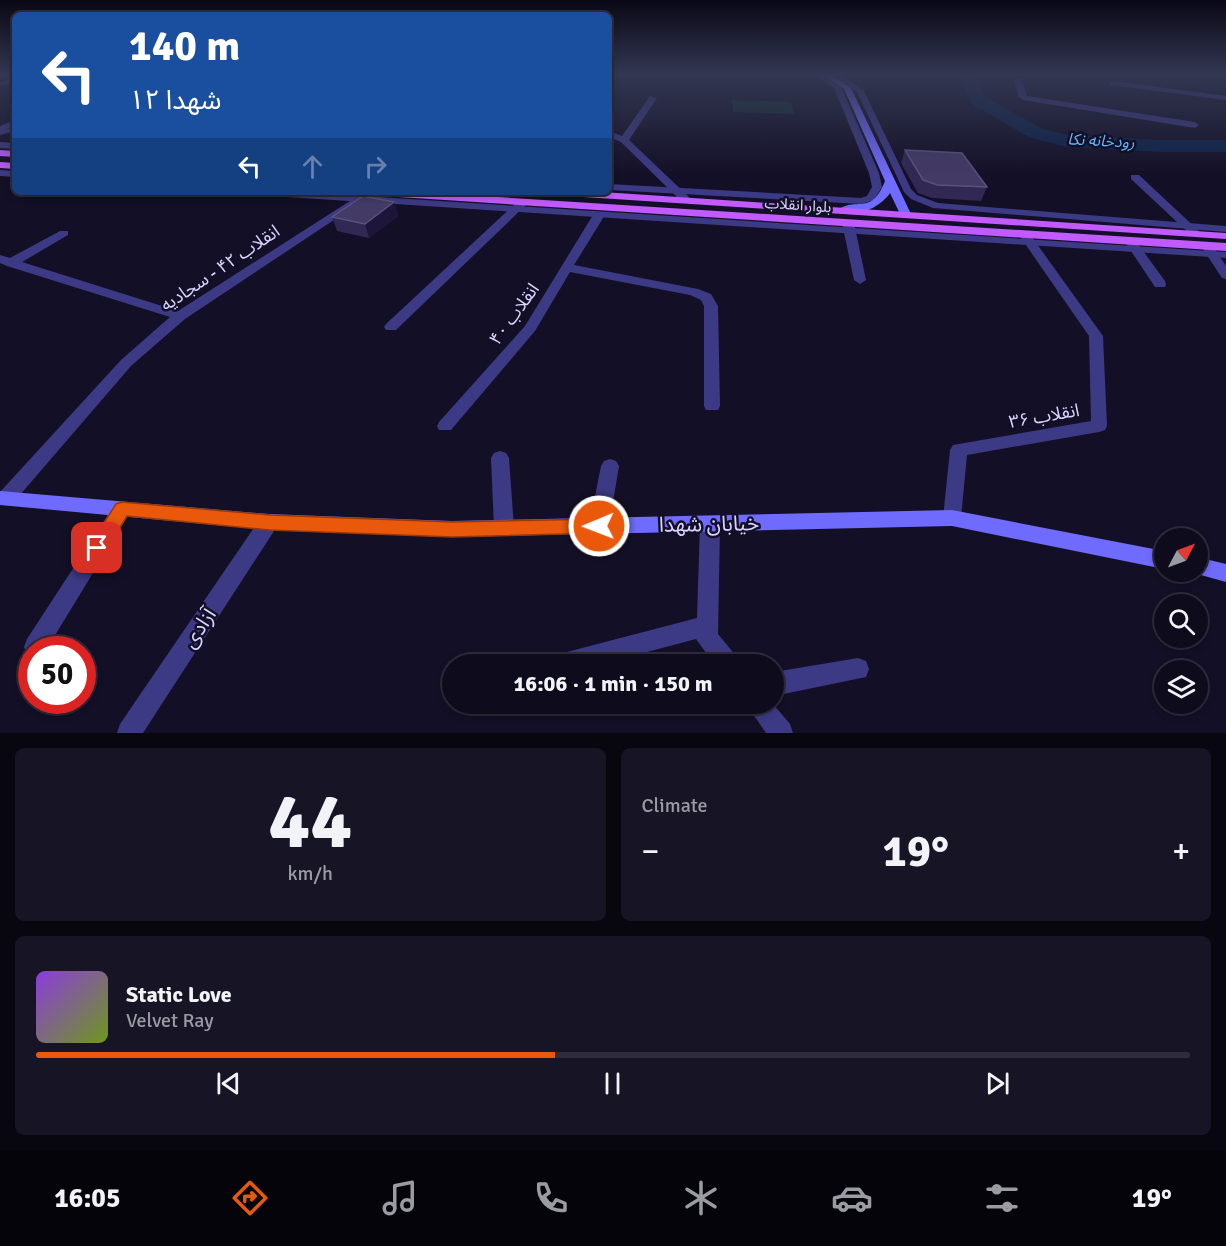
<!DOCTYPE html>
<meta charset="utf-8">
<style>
body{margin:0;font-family:Signika,"Noto Sans Arabic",sans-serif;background:#171425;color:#f1f3f6;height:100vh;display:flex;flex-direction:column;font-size:22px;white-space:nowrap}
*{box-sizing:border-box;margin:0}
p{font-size:20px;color:#9b9ba3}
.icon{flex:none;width:33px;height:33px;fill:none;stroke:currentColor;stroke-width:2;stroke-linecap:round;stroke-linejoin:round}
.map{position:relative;height:733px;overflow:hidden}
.sheet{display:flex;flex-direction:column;gap:15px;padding:15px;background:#08060f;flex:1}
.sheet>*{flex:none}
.banner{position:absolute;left:12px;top:12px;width:600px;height:183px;border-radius:9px;box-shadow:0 3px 9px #0003,0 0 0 2px #2e2b3b;background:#1a4fa0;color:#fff;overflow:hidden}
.needle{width:39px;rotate:49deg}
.tools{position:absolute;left:1154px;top:528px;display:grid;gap:12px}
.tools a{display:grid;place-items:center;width:54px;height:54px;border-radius:50%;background:#0e0b1c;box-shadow:0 3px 9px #0003,0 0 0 2px #2e2b3b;font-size:30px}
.speed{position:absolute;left:18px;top:636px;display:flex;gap:12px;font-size:30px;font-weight:700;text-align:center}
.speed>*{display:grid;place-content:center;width:78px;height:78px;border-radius:50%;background:#0e0b1c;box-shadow:0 3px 9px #0003,0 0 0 2px #2e2b3b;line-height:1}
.speed .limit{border:9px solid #d22;background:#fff;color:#111}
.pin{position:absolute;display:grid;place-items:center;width:51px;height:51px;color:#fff;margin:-26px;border-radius:12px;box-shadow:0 3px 9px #0006}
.me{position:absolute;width:66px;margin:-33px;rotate:269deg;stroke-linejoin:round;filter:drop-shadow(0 0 4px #0008)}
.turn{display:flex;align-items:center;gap:21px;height:126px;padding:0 18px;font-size:27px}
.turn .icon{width:78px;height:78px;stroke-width:2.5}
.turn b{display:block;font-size:42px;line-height:51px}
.lanes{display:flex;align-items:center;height:57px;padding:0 18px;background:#0003;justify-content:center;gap:30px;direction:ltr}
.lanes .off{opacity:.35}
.big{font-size:45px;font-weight:700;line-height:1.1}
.sheet .card{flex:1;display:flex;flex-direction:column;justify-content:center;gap:9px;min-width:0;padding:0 21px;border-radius:9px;background:#171425}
.sheet .dial{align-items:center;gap:0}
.dial b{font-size:78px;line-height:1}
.song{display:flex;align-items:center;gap:18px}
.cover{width:72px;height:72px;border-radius:9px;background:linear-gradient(135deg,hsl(270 70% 55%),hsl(80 70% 35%))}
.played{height:6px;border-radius:3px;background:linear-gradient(90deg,#ea580c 45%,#2e2b3b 45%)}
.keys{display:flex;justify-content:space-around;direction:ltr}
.heat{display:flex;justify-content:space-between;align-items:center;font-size:33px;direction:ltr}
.sheet .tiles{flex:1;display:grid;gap:15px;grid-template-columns:1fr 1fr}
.card:last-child{grid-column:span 2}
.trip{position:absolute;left:442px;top:654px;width:342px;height:60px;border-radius:30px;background:#0e0b1c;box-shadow:0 3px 9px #0003,0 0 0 2px #2e2b3b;font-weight:700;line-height:60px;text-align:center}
.dock{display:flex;height:96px;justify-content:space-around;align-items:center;background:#06040b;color:#9b9ba3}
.dock .icon{width:42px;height:42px}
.dock .on{color:#ea580c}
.dock b{font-size:27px;color:#f1f3f6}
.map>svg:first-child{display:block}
</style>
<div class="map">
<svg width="1226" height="733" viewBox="0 0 1226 733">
<rect width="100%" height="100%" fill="#130f26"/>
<path fill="#12302f" d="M732 100 791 102 794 114 733 112Z"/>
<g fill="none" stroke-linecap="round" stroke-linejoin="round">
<path fill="#0c2248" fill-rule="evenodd" d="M959 75H975L985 97 1043 129 1067 135 1160 140H1226V152H1160L1067 147 1029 137 972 104Z"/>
<path fill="#3d3a85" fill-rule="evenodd" d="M15 127V131L0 135V131Z"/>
<path fill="#3d3a85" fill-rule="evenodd" d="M815 75H822L841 87 879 173 882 187 874 200 862 204 609 190V184L861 198 867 196 872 187 869 173 834 88Z
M834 75H841L864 91 911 189 917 195 938 203 1226 226V232L933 208 911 199 904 192 857 92Z
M0 142 15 143V149L0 148Z
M0 170 15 171V177L0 176Z
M252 192H301L1226 252V258L257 195Z"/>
<path fill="#3d3a85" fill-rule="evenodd" d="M1219 75H1226V77H1220Z
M15 78V82L0 86V82Z
M1018 78 1022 80 1027 96 1195 122 1199 125 1195 128 1023 100 1019 97 1014 80Z
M1114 81 1226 96V100L1111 85 1110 83Z
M650 96 657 98 629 140 690 198V202H682L621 142 609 137V131L622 136Z
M15 120V126L0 132V126Z
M1131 175H1139L1200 232V236H1192L1131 179Z
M364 192H376L185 319 131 366 13 503 6 505 0 503V492L121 360 170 317 7 266 0 263V255L10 258 60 231H68V235L22 262 178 311Z
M522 200 527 203 526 205 396 330H386L384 327 386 324 518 201Z
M599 212 605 215 574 265 698 289 711 294 718 306 720 406 718 410H706L704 406V306L701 300 690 295 570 272 535 331 451 430H439L437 426 439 422 525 326 593 215Z
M848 220 854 223 866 280 860 284 854 280 842 223Z
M1025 232 1029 233 1103 336 1107 426 1105 430 1099 432 967 455 961 518 959 524 952 526 945 524 943 518 950 450 953 445 1091 421 1089 336 1019 235Z
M1131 238 1135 240 1165 281 1166 284 1165 287H1155L1125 242Z
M1207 242 1211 243 1226 266V279L1222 278 1201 246Z
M500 451 506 453 509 458 514 528 511 534 504 536 497 534 494 528 491 458 494 453Z
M610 459 616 461 619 466 609 526 606 532 599 534 592 532 589 526 601 466 604 461Z
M122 501 129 504 131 509 129 514 46 650H32V656L27 655 24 647 27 639 115 504Z
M269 514 276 516 279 522 276 528 143 733H117L120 724 262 516Z
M710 516 717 518 720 524 718 634 736 656 739 664H714L696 639 602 664H552L555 656 563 653 697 618 700 524 703 518Z
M858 658 866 661 869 669 866 677 774 696V672Z
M746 704H773L790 724 793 733H766Z"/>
<path fill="#6f6bff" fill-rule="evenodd" d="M823 75H832L851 88 911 214 909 216H901L890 193C881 207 853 221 838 210 856 196 871 217 885 181L844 89Z
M0 491 269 514 452 521 952 510 1164 551V569L952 526 452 537 269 530 0 505Z
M1197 557 1226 564V582L1190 572H1197Z"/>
<path fill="#c25bff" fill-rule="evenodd" d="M0 150 15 151V157L0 156Z
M0 162 15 163V169L0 168Z
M363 192H417L1226 243V251L368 195Z
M548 192H602L1226 233V239L553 195Z"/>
</g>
<path fill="#312854" d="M905 150 987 187 981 201 932 198 918 193 901 163Z
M394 202 398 216 369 238 337 231 332 217Z"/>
<path fill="#1d163a" d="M394 202 398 216 369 238 365 224Z"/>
<path fill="#433a66" stroke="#5a527e" stroke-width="1.5" d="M905 150 962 153 987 187 937 185 923 180Z
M363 196 394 202 365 224 332 217Z"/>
<linearGradient id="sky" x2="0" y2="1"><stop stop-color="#0a0815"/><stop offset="0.42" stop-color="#333752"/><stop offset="1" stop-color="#333752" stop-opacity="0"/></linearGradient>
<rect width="1226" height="177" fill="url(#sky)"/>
<path fill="#ea580c" stroke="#983908" stroke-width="1.5" d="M122 502 270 515 452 522 599 519 605 521 608 526 605 531 599 533 452 537 270 530 127 516 104 554 97 556 91 554 88 548 91 543 116 504Z"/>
<g text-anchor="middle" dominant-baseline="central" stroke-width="5" stroke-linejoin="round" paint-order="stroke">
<g font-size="15" fill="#d9d4ff" stroke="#130f26">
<text transform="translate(798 205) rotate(4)">بلوار انقلاب</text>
</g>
<g font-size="16" font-style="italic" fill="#62b6ff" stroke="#130f26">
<text transform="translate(1101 141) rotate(3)">رودخانه نکا</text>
</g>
<g font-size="18" fill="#d9d4ff" stroke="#130f26">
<text transform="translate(220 268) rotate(-34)">انقلاب ۴۲ - سجادیه</text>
<text transform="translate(514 314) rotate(-54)">انقلاب ۴۰</text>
<text transform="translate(1044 416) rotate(-10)">انقلاب ۳۶</text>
</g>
<g font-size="21" fill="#d9d4ff" stroke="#130f26">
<text transform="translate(709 524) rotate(-1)">خیابان شهدا</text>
<text transform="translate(199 628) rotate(-56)">آزادی</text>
</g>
</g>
</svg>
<div class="tools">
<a><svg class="needle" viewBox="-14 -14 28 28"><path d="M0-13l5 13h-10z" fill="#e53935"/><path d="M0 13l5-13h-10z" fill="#9b9ba3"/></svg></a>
<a><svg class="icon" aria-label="search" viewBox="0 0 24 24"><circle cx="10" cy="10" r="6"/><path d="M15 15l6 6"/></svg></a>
<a><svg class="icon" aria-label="layers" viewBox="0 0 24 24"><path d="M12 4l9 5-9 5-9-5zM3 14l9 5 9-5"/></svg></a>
</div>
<div class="speed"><div class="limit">50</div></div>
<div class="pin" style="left:97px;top:548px;background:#d93025"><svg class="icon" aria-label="arrive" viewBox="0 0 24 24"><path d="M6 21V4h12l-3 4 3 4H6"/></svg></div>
<svg class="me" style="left:599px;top:526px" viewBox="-20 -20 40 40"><circle r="17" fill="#ea580c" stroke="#fff" stroke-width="3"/><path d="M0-11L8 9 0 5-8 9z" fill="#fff"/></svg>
<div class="trip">16:06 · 1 min · 150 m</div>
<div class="banner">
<div class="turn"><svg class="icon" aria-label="left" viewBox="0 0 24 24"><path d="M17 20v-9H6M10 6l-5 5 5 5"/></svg><div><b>140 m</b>شهدا ۱۲</div></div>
<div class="lanes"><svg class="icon" aria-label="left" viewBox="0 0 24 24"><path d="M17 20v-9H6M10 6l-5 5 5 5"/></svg><svg class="icon off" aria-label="ahead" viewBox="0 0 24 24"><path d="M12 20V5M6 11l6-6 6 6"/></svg><svg class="icon off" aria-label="right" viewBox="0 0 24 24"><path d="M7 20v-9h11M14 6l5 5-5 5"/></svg></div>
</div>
</div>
<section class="sheet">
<div class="tiles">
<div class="card dial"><b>44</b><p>km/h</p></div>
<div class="card"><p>Climate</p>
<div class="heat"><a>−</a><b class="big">19°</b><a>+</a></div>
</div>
<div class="card">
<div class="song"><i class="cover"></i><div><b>Static Love</b><p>Velvet Ray</p></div></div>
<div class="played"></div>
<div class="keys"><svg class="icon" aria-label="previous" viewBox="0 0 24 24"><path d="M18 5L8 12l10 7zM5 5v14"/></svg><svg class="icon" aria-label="pause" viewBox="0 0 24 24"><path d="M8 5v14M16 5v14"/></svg><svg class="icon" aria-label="next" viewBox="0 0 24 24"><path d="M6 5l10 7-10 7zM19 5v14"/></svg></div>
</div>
</div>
</section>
<nav class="dock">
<b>16:05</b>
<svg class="icon on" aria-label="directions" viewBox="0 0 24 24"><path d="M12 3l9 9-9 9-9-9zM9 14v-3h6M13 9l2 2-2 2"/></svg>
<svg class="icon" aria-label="music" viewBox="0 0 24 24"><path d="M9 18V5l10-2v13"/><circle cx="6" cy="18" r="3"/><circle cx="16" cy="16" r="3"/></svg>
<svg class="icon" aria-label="phone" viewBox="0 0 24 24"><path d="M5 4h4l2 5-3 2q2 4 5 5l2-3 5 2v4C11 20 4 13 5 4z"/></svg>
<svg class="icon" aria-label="climate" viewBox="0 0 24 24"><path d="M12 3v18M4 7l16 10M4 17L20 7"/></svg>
<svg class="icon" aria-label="car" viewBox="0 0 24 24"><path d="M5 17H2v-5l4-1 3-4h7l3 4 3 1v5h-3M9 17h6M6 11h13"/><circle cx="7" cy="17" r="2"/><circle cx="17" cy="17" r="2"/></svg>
<svg class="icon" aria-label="filters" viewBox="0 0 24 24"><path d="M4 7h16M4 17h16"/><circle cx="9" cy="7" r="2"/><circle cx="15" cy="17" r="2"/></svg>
<b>19°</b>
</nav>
